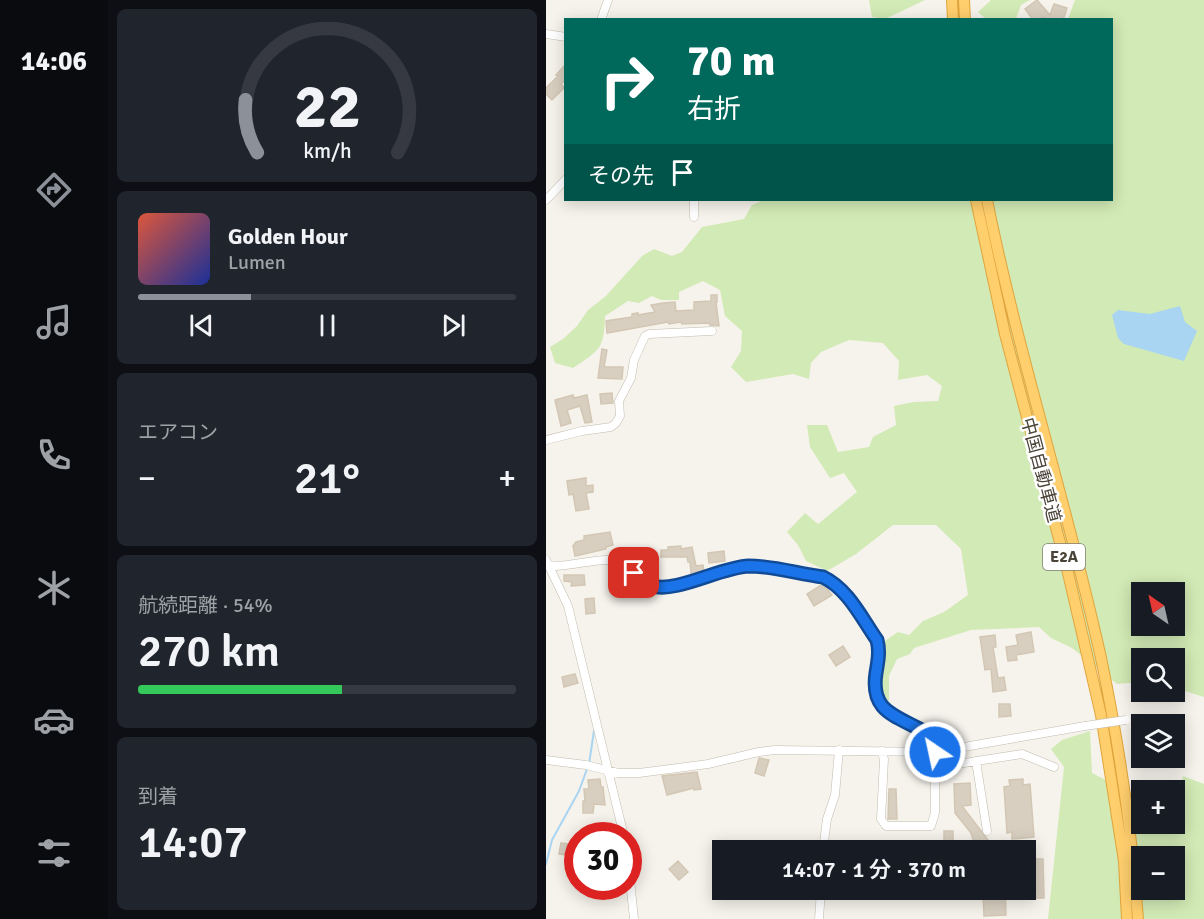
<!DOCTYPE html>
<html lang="ja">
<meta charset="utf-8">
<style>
body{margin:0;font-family:Signika,"Noto Sans JP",sans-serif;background:#20242c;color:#f1f3f6;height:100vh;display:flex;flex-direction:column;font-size:22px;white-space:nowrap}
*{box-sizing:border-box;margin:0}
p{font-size:20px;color:#9ea1a6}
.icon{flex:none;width:33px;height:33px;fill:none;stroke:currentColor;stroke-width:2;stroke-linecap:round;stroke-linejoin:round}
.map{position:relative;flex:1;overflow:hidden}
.details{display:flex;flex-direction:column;gap:9px;padding:9px;background:#0d0f14;width:438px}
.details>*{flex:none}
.top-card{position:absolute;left:18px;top:18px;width:549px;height:183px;border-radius:0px;box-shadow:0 3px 15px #0003;background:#00695c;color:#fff;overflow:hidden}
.needle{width:39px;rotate:326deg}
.fabs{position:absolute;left:585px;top:582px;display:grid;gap:12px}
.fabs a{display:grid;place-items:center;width:54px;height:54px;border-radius:0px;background:#171b24;box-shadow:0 3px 15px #0003;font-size:30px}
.speed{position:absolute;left:18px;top:822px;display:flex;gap:12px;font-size:30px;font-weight:700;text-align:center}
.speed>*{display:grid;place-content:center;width:78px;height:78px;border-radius:50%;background:#171b24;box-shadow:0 3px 15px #0003;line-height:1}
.speed .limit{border:9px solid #d22;background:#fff;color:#111}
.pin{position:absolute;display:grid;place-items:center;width:51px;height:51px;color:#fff;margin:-26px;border-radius:12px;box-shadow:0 3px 9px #0006}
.me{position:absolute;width:66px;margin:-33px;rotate:326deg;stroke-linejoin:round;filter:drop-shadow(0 0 4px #0008)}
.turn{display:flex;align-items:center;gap:21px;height:126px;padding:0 24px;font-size:27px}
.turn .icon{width:78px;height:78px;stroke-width:2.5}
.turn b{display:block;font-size:42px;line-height:51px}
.then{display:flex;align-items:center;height:57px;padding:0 24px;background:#0003;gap:12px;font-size:22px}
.big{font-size:45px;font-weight:600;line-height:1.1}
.details .card{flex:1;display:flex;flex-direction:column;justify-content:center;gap:9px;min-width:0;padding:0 21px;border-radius:9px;background:#20242c}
.details .dial{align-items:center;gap:0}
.dial svg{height:156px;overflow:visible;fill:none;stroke:#363941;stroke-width:7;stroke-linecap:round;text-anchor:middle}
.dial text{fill:#f1f3f6;stroke:none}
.song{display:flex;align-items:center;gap:18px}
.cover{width:72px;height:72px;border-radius:9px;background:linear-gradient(135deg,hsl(10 70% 55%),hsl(230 70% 35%))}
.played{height:6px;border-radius:3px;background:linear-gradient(90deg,#8c9099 30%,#363941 30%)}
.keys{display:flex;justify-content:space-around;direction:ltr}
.heat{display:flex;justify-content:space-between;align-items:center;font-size:33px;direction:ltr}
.charge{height:9px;border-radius:4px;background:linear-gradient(90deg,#34c759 54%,#363941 0)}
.trip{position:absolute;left:166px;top:840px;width:324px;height:60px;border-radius:0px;background:#171b24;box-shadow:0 3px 15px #0003;font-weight:600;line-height:60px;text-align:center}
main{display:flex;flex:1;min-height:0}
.tabs{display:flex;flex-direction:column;width:108px;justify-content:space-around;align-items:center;background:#090b0e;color:#9ea1a6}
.tabs .icon{width:42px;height:42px}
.tabs .selected{color:#8c9099}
.tabs b{font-size:27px;color:#f1f3f6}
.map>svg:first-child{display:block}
</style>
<main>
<nav class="tabs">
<b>14:06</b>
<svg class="icon selected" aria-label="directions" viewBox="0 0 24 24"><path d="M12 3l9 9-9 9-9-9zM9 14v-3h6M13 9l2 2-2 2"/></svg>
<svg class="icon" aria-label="music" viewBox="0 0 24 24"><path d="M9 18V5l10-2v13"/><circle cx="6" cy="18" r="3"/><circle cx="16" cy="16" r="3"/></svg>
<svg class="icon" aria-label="phone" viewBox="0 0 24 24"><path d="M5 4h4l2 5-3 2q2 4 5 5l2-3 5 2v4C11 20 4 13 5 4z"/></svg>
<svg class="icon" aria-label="climate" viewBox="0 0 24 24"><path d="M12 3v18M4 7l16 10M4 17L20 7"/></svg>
<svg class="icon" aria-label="car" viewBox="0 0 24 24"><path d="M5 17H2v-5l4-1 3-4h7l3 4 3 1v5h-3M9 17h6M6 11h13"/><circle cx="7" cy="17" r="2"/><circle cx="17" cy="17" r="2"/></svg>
<svg class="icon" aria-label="filters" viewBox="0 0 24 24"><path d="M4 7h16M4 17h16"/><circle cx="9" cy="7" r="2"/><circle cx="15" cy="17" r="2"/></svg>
</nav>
<section class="details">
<div class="card dial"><svg viewBox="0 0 100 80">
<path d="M14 69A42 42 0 1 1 86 69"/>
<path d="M14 69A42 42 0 0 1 8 42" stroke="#8c9099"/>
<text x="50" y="56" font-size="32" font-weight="700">22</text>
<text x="50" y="72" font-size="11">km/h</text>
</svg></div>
<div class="card">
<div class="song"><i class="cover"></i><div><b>Golden Hour</b><p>Lumen</p></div></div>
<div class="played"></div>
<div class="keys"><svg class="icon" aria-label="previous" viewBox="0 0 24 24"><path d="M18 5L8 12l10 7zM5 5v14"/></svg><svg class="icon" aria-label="pause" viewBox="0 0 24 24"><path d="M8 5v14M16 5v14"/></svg><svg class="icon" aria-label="next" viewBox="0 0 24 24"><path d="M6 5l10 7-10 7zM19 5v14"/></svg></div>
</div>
<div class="card"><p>エアコン</p>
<div class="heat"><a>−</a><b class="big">21°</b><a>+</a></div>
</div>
<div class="card"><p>航続距離 · 54%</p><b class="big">270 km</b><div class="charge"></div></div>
<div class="card"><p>到着</p><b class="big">14:07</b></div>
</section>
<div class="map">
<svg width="658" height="919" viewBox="0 0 658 919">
<rect width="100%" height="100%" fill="#f6f3ec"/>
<path fill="#d2eab5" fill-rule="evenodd" d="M323 0H379L339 19 326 17Z
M445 0H484L475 5 470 19H440L432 12Z
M529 0H658V697L629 688 628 658H596L595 682 571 684 526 648 505 638 493 627 425 630 368 648 364 654 351 659 343 676V701L331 692 330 675 339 641 352 632 363 635 377 621 398 612 422 595 415 549 390 525H347L310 554 281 571 260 561 252 545 241 532 259 513 272 524 311 492 298 473 284 478 264 447 261 425H281L292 452 323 447 327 437 350 425 348 406 368 402 392 401 396 386 381 375 352 380 353 361 337 343 303 340 275 352 265 363 263 379 247 374 200 382 185 367 195 351 196 331 179 316 174 290 157 281 133 292V300H115L106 296 93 303 82 301 59 316C58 349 54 350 27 368L9 363 4 347 17 339 31 326 42 310 60 296 96 256 108 249 126 256 136 252 156 227 198 219 206 205 218 200H566V20L522 19ZM596 592H628V626H596Z
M544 731 546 773 595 798 596 824H628L629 795 633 793 637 776 658 784V919H502L518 767 505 749 516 740ZM596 856H628V890H596Z"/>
<path fill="#a9d4f2" d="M634 306 639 322 651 331 638 361 578 344 572 338 566 315 572 310 604 314Z"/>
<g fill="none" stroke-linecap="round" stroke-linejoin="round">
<path stroke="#a9d4f2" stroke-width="2" d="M43 764 48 731
M0 864 6 840 33 791 41 769"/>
</g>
<path fill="#d8cfc1" stroke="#d3c7b4" stroke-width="1.5" d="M491 0 504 15 508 4 521 8 517 20H502L497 17 493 20H487L479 9Z
M20 64V79L15 84 18 88 6 100 0 94V88L12 76 10 75Z
M165 295H171V302H170L173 326 164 325 163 323 136 324 135 322 123 324 122 322 61 333 60 321 86 317V314L92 313V315L109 312 105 305 117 303 129 302 130 311 148 310V302L165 301Z
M56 349 61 350 58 367H77L76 379 52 378Z
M66 393 67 403 55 404 54 394Z
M27 395 28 398 41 395 46 422 39 423 34 406 21 410 25 423 15 426 9 400Z
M40 478V486L47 485V492L40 493 43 509 30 511 27 494 23 495 21 481Z
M64 532 67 545 60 547V549L29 556 27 546 30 542 38 540V536Z
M135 546V549L146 547 150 566 157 565 158 571 145 573 144 562H142L141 557H115V550H122V547Z
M178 551 179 561 163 563 162 553Z
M18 575H38L39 585 25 586 26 582 18 581Z
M277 584 286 595 268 606 261 594Z
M48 598 49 613 40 614 39 599Z
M485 632 488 652 470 655 471 660 462 661 460 647 472 645 470 635Z
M449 635 450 647H447L452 678 458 677 460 690 447 692 445 669 439 670 434 637Z
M297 646 304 657 290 666 283 655Z
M29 674 32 683 18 687 16 677Z
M453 704H464L465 716 453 717Z
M213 758 223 760 218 776 209 773Z
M151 772 155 789 148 790V788L121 795 116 776Z
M54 779 55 787H57L59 805 48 804 47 813H37V801H39L38 789H43L42 780Z
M477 779V785L484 784 488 837 466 839V832L461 833 458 787 464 786 463 780Z
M424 783 425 805 416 806 442 840 435 848 431 847 428 843 425 833 409 813 408 784Z
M343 789H350L351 819H342Z
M398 831H407V849H398Z
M15 843 30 845 29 856 13 854Z
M480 859H497L498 898H475V890H480Z
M132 861 142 872 133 880 123 869Z
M437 890H459L460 915 438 916Z"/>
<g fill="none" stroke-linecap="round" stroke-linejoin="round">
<g stroke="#c2bbae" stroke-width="9">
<path id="minor" d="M55 20 62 0
M0 34 20 37
M0 200 20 179
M148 217V200
M0 440 36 431 65 427 70 423 74 416 73 401 85 378 88 360 99 336 103 334 166 331
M0 560 22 606 78 836
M3 565C12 569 48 559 62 560 84 560 92 586 114 587 137 589 173 569 199 567 222 564 253 574 277 577 302 589 315 617 331 640 336 657 326 673 328 690 331 716 364 719 380 733 387 740 387 750 393 758L418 763 476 754 508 767
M335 751 338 759 335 819 340 826H385L389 813V761L393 758
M0 760 40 765 72 773H93L162 764 213 752 229 750 389 752 539 726
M430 761 441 831
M277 850 281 819 289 795 293 750
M82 861 88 919
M273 919 275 890"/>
</g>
<g stroke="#e0a43c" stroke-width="12">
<path id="highway" d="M406 0 407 20
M418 0 419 20
M430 200 459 334 522 573 555 715 578 861 581 919
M441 200C472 354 521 504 555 658 573 744 586 831 592 919"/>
</g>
<use href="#minor" stroke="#fff" stroke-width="8"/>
<use href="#highway" stroke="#ffcf6e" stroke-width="10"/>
<g stroke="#c2bbae" stroke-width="9" stroke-linecap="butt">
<path id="minor-bridge" d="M539 726 580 720"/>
</g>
<use href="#minor-bridge" stroke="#fff" stroke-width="8"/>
</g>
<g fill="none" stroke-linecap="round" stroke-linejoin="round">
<g stroke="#114b97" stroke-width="15">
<path id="route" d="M88 573C94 578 99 584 107 586 130 593 175 567 203 566 227 566 253 574 277 577 302 589 315 617 331 640 334 651 332 661 330 673 324 712 349 715 379 732L383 737 389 752"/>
</g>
<use href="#route" stroke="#1a73e8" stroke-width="10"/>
</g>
<g text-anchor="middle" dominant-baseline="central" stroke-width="5" stroke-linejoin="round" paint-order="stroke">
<rect fill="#fff" stroke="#817c74" stroke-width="1.5" x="497" y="544" width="42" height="26" rx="4.5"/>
<g font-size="16" font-weight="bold" fill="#4b4439">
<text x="518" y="557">E2A</text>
</g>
<g font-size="18" fill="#4b4439" stroke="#fff">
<text transform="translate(495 470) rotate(75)">中国自動車道</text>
</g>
</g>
</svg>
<div class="fabs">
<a><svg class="needle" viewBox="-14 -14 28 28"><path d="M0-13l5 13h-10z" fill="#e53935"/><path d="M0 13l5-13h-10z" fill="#9ea1a6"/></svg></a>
<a><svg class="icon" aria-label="search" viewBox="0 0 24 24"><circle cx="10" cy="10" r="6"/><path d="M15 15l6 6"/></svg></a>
<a><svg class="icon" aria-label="layers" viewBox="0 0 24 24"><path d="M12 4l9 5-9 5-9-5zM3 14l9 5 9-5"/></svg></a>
<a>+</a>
<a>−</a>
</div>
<div class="speed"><div class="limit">30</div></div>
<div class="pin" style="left:88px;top:573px;background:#d93025"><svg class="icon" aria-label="arrive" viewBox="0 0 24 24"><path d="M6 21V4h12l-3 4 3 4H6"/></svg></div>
<svg class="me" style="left:389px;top:752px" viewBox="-20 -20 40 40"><circle r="17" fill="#1a73e8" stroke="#fff" stroke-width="3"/><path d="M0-11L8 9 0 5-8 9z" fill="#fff"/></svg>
<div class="trip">14:07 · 1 分 · 370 m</div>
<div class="top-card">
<div class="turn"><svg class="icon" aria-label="right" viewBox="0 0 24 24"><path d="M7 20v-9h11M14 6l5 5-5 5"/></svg><div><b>70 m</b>右折</div></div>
<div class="then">その先<svg class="icon" aria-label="arrive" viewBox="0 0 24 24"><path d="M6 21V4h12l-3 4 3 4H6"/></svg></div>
</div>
</div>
</main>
